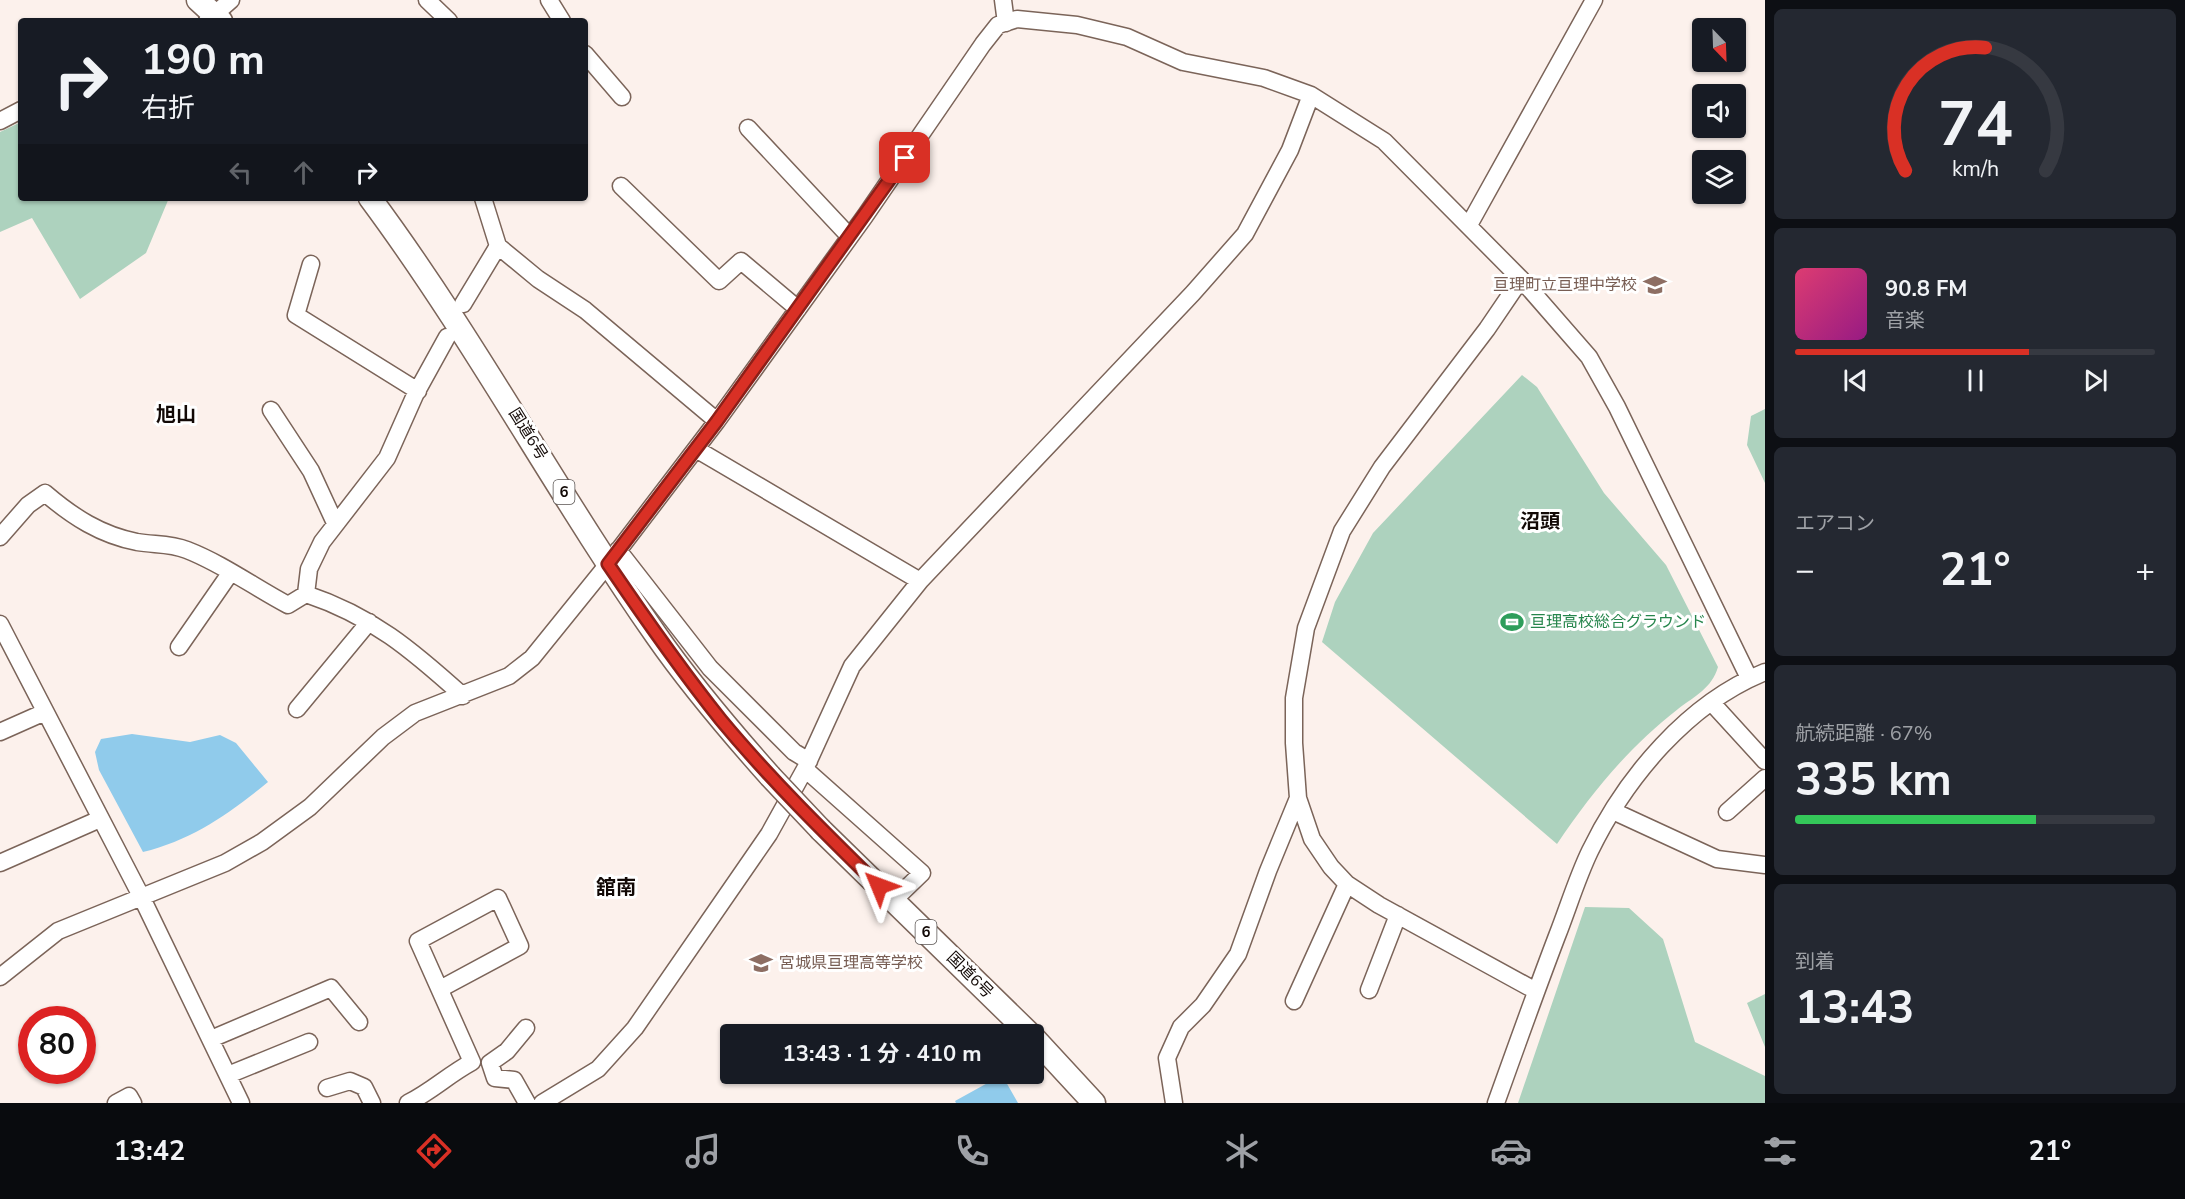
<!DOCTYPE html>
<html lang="ja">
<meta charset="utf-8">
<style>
body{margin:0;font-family:"Nunito Sans","Noto Sans JP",sans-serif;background:#242831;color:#f1f3f6;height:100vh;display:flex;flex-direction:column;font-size:22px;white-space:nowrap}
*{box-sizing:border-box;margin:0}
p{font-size:20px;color:#9ea1a6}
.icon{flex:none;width:33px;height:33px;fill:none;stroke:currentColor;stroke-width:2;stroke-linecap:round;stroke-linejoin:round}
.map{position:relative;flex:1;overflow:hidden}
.side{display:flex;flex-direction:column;gap:9px;padding:9px;background:#0d0f14;width:420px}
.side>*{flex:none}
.top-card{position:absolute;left:18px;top:18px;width:570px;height:183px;border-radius:6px;box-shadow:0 2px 4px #0004;background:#171b24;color:#f1f3f6;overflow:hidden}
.needle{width:39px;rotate:157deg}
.controls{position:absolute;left:1692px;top:18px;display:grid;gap:12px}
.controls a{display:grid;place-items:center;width:54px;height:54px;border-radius:6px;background:#171b24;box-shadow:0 2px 4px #0004;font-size:30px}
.speed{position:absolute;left:18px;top:1006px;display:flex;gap:12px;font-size:30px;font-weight:700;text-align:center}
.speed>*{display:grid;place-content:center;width:78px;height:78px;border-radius:50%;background:#171b24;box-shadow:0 2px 4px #0004;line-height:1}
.speed .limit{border:9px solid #d22;background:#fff;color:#111}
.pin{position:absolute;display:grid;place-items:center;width:51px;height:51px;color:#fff;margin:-26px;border-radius:12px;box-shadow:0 3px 9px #0006}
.me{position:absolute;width:66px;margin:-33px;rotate:314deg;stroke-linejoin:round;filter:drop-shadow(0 0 4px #0008)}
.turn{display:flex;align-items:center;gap:21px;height:126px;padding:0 24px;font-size:27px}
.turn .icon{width:78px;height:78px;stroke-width:2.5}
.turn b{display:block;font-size:42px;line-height:51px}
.lanes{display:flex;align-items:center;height:57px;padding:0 24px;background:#0003;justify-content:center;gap:30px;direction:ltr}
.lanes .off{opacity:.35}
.big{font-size:45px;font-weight:700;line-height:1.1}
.side .tile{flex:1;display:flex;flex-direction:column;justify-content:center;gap:9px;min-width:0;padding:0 21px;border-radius:9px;background:#242831}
.side .dial{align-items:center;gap:0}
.dial svg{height:156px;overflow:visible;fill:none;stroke:#363941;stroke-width:7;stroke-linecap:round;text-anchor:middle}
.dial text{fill:#f1f3f6;stroke:none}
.song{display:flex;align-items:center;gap:18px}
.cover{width:72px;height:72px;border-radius:9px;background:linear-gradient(135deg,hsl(340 70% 55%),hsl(310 70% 35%))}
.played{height:6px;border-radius:3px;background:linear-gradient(90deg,#d93025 65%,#363941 65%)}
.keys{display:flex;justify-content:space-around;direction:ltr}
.heat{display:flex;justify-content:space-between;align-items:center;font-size:33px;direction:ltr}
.charge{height:9px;border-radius:4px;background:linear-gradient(90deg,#34c759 67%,#363941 0)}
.trip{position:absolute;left:720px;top:1024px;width:324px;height:60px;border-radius:6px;background:#171b24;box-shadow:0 2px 4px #0004;font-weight:700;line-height:60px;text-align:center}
.dock{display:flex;height:96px;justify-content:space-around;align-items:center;background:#090b0e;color:#9ea1a6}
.dock .icon{width:42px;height:42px}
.dock .current{color:#d93025}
.dock b{font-size:27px;color:#f1f3f6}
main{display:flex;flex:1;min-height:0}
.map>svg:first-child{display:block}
</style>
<main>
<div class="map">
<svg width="1765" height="1103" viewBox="0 0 1765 1103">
<rect width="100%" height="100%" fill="#fcf1ec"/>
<path fill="#add2be" d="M21 122V198H169L146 253 80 299 32 218 0 232V132Z
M1522 375 1537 387 1604 493 1666 565 1718 667C1712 688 1695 696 1678 709 1629 747 1592 792 1557 844L1322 642 1335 602 1373 533Z
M1765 409V483L1747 445 1751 416Z
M1585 907 1629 908 1663 939 1695 1042 1765 1076V1103H1518Z
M1765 994V1047L1747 1003Z"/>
<path fill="#90cbeb" d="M132 734 190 742 220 735 236 743 268 782C229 814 192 840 143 852L99 770 95 752 101 739Z
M1002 1075 1018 1103H956L955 1101Z"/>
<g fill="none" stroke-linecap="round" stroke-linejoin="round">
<g stroke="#7b6459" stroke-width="19">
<path id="minor" d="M427 0 449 21
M549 0 562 21
M1003 0 1006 23
M207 21 231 0
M585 54 622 97
M0 121 21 110
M748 128 850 237
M621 186 719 281 741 261 798 309
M483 198 498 246 538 279 585 310 717 421
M1469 225 1594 0
M311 264 296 315 418 391
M1521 279 1487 329 1382 467 1342 531 1306 628 1294 698V743L1298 798 1312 839 1331 867 1347 884 1379 905 1536 991
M463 304 498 246
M271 410 311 471 335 523
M696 449 920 581
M0 537 28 505 45 493C73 517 101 535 137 542 155 545 170 543 187 550 223 564 254 587 288 605L306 594C372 616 412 650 463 696
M618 550 710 668 794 752 809 761
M306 594 309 569 322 542 387 458 415 395 447 337
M0 624 141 896 241 1103
M179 647 231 572
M1712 703 1765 761
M297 709 369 622
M0 732 45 712
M805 769 922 873 894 900
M1613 811 1717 859 1765 865
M1727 812 1765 778
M0 863 100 819
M0 977 58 931 225 863 262 842 310 807 383 737 415 713 509 676 532 658 608 564 717 421 865 216 983 44 998 25 1017 19 1077 25 1127 37 1183 62 1264 78 1311 95 1384 141 1521 279 1589 357 1617 407 1749 678
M1369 990 1398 915
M1294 1001 1347 884
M526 1028 507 1051 490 1063 495 1078 514 1080 527 1103
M211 1039 331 988 359 1022
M228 1075 309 1042
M327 1088 350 1081 364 1087 372 1103
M116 1103 129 1096 133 1103
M408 1103C432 1091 448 1075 472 1062L418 941 498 898 520 946 440 989
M542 1103 598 1069 635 1028 769 834 805 769 852 666 920 581 1193 293 1245 234 1290 150 1311 95
M1174 1103 1167 1058 1181 1027 1203 1005 1238 954 1268 871 1298 798
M1496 1103C1516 1047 1536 991 1557 936 1568 908 1577 878 1590 851 1626 777 1688 703 1765 672"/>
</g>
<g stroke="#7b6459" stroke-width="25">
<path id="highway" d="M198 0 221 21
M370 198C474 338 556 492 656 635 690 684 730 731 770 776
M821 830 1031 1035
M1034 1038 1094 1103"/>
</g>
<use href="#minor" stroke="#fff" stroke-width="16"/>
<use href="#highway" stroke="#fff" stroke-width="22"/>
<g stroke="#7b6459" stroke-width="25" stroke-linecap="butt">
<path id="highway-bridge" d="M770 776 821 830"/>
</g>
<use href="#highway-bridge" stroke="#fff" stroke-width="22"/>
</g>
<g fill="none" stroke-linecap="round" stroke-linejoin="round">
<g stroke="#8d1f18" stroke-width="15">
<path id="route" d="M879 886C825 833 770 779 721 720 681 670 644 617 608 564L717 421 905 158"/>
</g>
<use href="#route" stroke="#d93025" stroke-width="10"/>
</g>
<defs>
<g id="school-bare" transform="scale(1.8)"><path d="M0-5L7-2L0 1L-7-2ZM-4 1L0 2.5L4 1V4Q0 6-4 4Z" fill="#8d6e63" stroke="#fff" stroke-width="2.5" paint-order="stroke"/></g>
<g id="stadium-bare" transform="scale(1.8)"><path d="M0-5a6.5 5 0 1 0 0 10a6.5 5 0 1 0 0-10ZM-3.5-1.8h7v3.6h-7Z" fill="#2e9e5b" stroke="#fff" stroke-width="2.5" paint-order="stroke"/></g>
</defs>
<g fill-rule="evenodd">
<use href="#school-bare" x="1655" y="285"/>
<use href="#stadium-bare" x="1512" y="622"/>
<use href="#school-bare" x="761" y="963"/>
</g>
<g text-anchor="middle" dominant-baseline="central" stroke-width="6" stroke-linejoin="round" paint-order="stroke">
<g fill="#fff" stroke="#595351" stroke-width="1.5">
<rect x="553.5" y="480" width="21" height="24" rx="4.5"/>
<rect x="915.5" y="920" width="21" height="24" rx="4.5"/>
</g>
<g font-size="15" font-weight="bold" fill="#120906">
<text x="564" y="492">6</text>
<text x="926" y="932">6</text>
</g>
<g font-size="16" fill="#785e54" stroke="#fff" text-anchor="end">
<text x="1637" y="285">亘理町立亘理中学校</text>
<text x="779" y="963" text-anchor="start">宮城県亘理高等学校</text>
</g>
<g font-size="16" fill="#120906" stroke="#fff">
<text transform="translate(528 434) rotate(58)">国道6号</text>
<text transform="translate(970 975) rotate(45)">国道6号</text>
</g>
<g font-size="16" fill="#27864d" stroke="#fff" text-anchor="start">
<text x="1530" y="622">亘理高校総合グラウンド</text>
</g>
<g font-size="20" font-weight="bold" fill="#120906" stroke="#fff">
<text x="176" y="414">旭山</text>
<text x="1540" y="521">沼頭</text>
<text x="616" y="887">舘南</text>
</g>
</g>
</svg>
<div class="controls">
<a><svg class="needle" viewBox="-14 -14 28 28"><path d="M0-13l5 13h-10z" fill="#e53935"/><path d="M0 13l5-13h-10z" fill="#9ea1a6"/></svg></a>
<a><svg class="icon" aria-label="sound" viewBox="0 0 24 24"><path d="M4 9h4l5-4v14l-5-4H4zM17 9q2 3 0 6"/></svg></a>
<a><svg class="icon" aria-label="layers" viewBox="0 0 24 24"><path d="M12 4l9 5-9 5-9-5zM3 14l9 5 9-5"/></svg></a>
</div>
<div class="speed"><div class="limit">80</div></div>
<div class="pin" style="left:905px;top:158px;background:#d93025"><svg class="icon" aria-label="arrive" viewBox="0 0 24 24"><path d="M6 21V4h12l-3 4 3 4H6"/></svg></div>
<svg class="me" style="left:879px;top:886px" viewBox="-20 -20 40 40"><path d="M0-17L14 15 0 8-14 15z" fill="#d93025" stroke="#fff" stroke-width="4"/></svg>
<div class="trip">13:43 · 1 分 · 410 m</div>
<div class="top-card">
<div class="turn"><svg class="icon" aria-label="right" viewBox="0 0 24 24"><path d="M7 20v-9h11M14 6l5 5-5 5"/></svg><div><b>190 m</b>右折</div></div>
<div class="lanes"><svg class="icon off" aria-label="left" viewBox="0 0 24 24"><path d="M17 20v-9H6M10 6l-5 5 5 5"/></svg><svg class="icon off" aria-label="ahead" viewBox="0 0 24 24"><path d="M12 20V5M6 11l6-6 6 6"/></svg><svg class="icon" aria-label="right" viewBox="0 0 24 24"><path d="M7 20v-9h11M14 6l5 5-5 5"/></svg></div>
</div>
</div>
<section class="side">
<div class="tile dial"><svg viewBox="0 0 100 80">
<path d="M14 69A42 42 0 1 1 86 69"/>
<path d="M14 69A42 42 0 0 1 55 6" stroke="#d93025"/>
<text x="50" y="56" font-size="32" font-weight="700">74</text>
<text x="50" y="72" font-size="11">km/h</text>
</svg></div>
<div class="tile">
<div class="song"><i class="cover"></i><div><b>90.8 FM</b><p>音楽</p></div></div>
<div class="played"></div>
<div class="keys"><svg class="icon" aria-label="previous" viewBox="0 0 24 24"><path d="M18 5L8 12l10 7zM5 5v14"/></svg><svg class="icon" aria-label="pause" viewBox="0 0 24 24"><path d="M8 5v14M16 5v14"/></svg><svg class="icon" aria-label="next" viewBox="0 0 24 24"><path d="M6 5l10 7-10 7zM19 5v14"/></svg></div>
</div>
<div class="tile"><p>エアコン</p>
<div class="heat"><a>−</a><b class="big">21°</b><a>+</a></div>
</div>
<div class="tile"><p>航続距離 · 67%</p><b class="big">335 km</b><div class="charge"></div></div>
<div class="tile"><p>到着</p><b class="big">13:43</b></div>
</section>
</main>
<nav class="dock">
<b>13:42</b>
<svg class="icon current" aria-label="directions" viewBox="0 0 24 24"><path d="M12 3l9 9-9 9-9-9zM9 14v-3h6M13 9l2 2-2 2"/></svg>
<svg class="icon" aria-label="music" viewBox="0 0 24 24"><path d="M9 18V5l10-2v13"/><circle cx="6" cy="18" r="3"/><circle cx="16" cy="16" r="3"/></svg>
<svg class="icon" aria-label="phone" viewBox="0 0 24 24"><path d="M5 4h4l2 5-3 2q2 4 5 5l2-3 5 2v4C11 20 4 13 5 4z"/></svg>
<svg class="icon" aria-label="climate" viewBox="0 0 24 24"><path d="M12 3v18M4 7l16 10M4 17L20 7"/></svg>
<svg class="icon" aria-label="car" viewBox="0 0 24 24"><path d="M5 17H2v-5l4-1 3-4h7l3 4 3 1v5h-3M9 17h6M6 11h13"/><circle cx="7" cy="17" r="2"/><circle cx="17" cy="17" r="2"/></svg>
<svg class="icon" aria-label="filters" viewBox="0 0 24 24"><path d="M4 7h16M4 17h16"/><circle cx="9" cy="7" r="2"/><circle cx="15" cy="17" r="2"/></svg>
<b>21°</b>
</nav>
